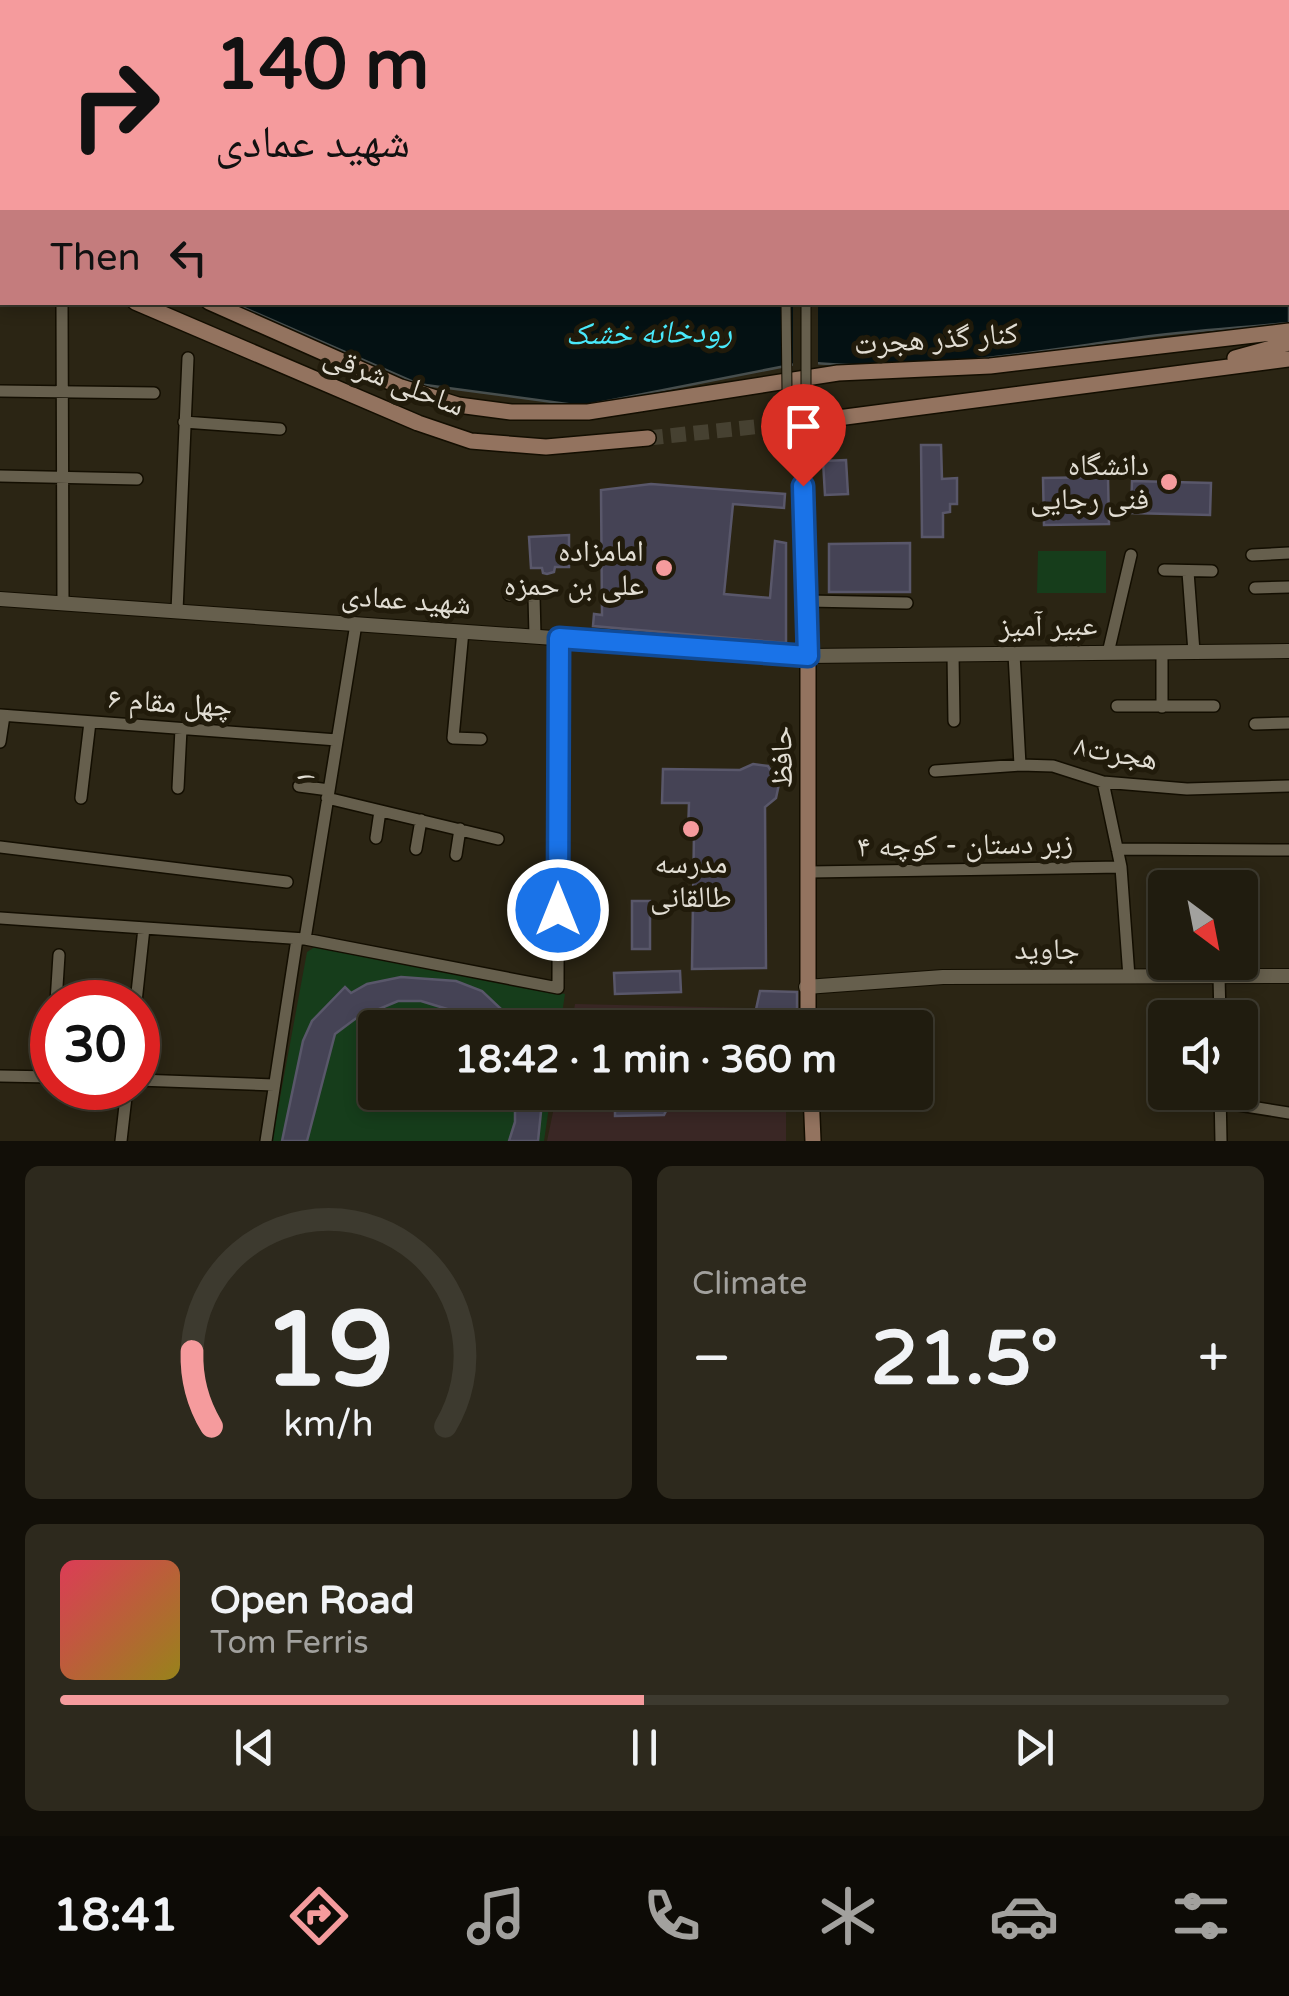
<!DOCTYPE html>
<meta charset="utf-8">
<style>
body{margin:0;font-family:"Varela Round","Noto Naskh Arabic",sans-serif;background:#2d291d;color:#f1f3f6;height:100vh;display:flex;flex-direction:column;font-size:38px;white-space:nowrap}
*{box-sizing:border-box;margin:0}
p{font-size:32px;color:#a2a19e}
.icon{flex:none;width:55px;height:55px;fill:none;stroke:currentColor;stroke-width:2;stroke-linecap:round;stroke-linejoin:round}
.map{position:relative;height:1141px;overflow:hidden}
.panel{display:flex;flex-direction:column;gap:25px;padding:25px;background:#120f08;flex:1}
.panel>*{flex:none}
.banner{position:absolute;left:0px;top:0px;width:1290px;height:305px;box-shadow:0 5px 15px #0003,0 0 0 2px #3d3a2f;background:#f59b9d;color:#111;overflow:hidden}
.needle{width:65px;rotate:148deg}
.buttons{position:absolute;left:1148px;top:870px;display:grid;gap:20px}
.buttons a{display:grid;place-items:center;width:110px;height:110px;border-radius:10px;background:#201c0f;box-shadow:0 5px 15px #0003,0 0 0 2px #3d3a2f;font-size:50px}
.speed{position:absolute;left:30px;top:980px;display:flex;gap:20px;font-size:50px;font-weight:700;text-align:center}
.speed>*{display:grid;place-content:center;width:130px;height:130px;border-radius:50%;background:#201c0f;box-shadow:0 5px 15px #0003,0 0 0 2px #3d3a2f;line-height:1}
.speed .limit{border:15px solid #d22;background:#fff;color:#111}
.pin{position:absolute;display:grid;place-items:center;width:85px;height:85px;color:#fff;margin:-102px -42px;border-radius:50% 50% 50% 0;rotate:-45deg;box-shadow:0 0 10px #0007}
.pin .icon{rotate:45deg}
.me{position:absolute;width:110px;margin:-55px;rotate:0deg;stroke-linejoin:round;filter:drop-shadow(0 0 8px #0008)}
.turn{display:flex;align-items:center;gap:35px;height:210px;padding:0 50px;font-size:45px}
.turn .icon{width:130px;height:130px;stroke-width:2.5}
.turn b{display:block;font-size:70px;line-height:85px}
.then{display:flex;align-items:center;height:95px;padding:0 50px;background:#0003;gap:20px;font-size:38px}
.big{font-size:75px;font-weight:700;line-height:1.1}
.panel .widget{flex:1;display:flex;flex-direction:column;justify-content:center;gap:15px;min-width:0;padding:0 35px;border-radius:15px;background:#2d291d}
.panel .dial{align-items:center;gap:0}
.dial svg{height:260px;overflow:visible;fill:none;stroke:#3d3a2f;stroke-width:7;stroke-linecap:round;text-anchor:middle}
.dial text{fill:#f1f3f6;stroke:none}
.song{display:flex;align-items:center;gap:30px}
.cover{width:120px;height:120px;border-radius:15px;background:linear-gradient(135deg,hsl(350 70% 55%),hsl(50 70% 35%))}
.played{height:10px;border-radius:5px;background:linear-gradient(90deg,#f59b9d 50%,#3d3a2f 50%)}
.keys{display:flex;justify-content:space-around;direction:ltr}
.heat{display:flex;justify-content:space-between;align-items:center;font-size:55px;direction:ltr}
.panel .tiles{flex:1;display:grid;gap:25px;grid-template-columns:1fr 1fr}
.widget:last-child{grid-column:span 2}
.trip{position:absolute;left:358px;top:1010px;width:575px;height:100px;border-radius:10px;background:#201c0f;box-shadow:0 5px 15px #0003,0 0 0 2px #3d3a2f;font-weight:700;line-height:100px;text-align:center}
.menu{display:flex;height:160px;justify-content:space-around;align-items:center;background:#0d0b06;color:#a2a19e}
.menu .icon{width:70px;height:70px}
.menu .on{color:#f59b9d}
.menu b{font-size:45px;color:#f1f3f6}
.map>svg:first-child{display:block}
</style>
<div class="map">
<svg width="1289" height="1141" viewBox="0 0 1289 1141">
<rect width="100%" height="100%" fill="#2b2514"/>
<path fill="#3a2725" d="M575 1004 748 1008V1027L571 1028Z
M747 1092 748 1097H786V1141H547L557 1093Z"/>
<path fill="#163d1b" d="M1038 551H1106V593H1037Z
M316 946 565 994 560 1027 375 1028V1092L551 1093 544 1141H272L307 952Z"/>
<path fill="#041113" stroke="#474e4d" stroke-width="2.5" d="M1289 249V323C1238 328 1186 331 1136 338 1032 352 911 374 806 362L582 406 418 384 233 303 1288 302Z"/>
<path fill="#2b2514" d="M793 303H818V369L793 370Z"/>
<path fill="#454355" stroke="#59576a" stroke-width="2.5" d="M921 445H941L942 479 957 478V504H950V512L943 513V537H922Z
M846 460 848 494 825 495 823 461Z
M1108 477 1109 524 1044 525 1043 478Z
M1132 481 1211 483 1210 515 1131 513Z
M651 484 785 494 784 508 733 504 724 594 770 598 775 541 786 543V643L593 626 594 614 602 615 601 490Z
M569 535V567H555L554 572 547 574 543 573 542 568H531L529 537Z
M910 543V592H829V544Z
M753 764 768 766 779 784 776 798 765 807 766 968 692 969 694 833H688L689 803H662L663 769 740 770Z
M632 901H650V949H632Z
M680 971 681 992 615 994 614 973Z
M401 977 456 981 482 991 521 1028H472L447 1009 421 1001H398L355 1019 335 1034 307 1141H282L303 1041 312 1021 345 987 351 993 367 984Z
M760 991 797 992V1028H752Z
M734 1010V1028H660L659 1011Z
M515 1092H543L538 1141H509L515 1122Z
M615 1092H671V1101L664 1115 615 1116Z"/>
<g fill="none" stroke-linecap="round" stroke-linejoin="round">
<path stroke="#464131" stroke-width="15" stroke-dasharray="15 8" stroke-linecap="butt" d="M648 438 830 419"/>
<g stroke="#130e01" stroke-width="11">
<path id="pedestrian" d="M787 390 803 410
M803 486 806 388"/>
</g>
<g stroke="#130e01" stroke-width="14">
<path id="minor" d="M91 0 92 2
M664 0V2
M35 2 36 0
M71 2 73 0
M450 2 454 0
M603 2V0
M1057 2V0
M1236 2V0
M1288 85H1289
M1288 167H1289
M62 302 63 603
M0 391 154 393
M184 422 280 429
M0 476 137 479
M1252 555 1289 553
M1164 570 1212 571
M1188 572 1194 652
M1255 588 1289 587
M509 595 534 596 535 636
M808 601 907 603
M177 611 188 358
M463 631 453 738 481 739
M1108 653 1131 555
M1162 653V707
M953 654 954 721
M1014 654 1020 765
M1117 706H1214
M0 715 337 740
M1255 724 1289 723
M0 742 4 716
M935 771 1020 765 1053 766 1103 782 1187 789 1289 786
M1103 782 1121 867 1129 977
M299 786 329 790
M178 788 181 729
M81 798 90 722
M327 798 498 839
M376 838 380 811
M0 847 287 882
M416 849 421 820
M1117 849 1289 850
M456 855 460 829
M810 872 1121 867
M0 918 305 939 558 988 559 638
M305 939 356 624
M1219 976 1220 1018
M56 1002 59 955
M136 1002 144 928
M0 1076 52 1077
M51 1077 52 1051
M138 1080 274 1085
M1220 1092 1221 1141
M1220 1102 1289 1113
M121 1141 127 1088
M266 1141 297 939"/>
</g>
<g stroke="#130e01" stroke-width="16">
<path id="tertiary" d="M797 0V2
M0 599 808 656 1289 651
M806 987 943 977 1289 976"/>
</g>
<g stroke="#130e01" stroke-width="18">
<path id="secondary" d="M0 55 2 56
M0 70 2 67
M1288 190H1289
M1288 203 1289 202
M0 218 2 219
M1288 228 1289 227
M0 248 2 249
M135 302 418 423 471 441 546 447 648 438
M209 302 401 387 458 405 511 412H588L838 373 990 366 1289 331
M1235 358 1289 343
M830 419 1289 359
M803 486 808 601V1028
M811 1092 813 1141"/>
</g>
<use href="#pedestrian" stroke="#665f4d" stroke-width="9"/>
<use href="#minor" stroke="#665f4d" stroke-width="11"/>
<use href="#tertiary" stroke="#665f4d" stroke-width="14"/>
<use href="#secondary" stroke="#93735f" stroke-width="15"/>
<g stroke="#130e01" stroke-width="11" stroke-linecap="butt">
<path id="pedestrian-bridge" d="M786 302 787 390
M806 388V302"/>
</g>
<g stroke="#130e01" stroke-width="18" stroke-linecap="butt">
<path id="secondary-bridge" d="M0 111 2 107"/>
</g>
<use href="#pedestrian-bridge" stroke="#665f4d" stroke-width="9"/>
<use href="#secondary-bridge" stroke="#93735f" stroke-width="15"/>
</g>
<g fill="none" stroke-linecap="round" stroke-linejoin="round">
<g stroke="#114b97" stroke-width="25">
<path id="route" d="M558 910 559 638 808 656 803 486"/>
</g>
<use href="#route" stroke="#1a73e8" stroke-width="18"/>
</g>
<g fill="#f59b9d" stroke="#211b0b" stroke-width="4">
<circle cx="1169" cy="482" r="10"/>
<circle cx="664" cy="568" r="10"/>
<circle cx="691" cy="829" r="10"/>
</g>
<g text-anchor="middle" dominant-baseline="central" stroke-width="10" stroke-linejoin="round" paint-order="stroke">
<g font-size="30" fill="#e2ded4" stroke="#211b0b">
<text transform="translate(936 339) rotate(-4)">کنار گذر هجرت</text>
<text transform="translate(394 381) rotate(21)">ساحلی شرقی</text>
<text transform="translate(406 600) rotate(4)">شهید عمادی</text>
<text transform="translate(1048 626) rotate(-1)">عبیر آمیز</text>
<text transform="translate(170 703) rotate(4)">چهل مقام ۶</text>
<text transform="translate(1116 753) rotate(10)">هجرت۸</text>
<text transform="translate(782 757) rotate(-91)">حافظ</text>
<text transform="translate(305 777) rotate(-81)">۱</text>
<text transform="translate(965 845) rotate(-1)">زبر دستان - کوچه ۴</text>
<text x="1047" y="949">جاوید</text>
</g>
<g font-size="30" fill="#e2ded4" stroke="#211b0b" text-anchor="end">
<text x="1149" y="465">دانشگاه<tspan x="1149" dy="34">فنی رجایی</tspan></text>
<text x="644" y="551">امامزاده<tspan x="644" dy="34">علی بن حمزه</tspan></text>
<text x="691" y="863" text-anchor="middle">مدرسه<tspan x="691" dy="34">طالقانی</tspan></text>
</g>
<g font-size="32" font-style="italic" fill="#49e9fb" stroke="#211b0b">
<text transform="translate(649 333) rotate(-1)">رودخانه خشک</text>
</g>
</g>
</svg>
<div class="buttons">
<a><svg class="needle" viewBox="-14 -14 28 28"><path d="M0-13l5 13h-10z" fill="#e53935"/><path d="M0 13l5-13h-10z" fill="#a2a19e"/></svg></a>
<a><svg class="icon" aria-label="sound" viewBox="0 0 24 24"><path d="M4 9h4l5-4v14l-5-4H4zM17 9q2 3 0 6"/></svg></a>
</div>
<div class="speed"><div class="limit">30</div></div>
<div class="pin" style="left:803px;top:486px;background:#d93025"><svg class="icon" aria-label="arrive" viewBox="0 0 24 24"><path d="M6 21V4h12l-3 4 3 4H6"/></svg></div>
<svg class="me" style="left:558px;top:910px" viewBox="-20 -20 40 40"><circle r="17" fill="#1a73e8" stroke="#fff" stroke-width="3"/><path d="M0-11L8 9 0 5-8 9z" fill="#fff"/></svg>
<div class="trip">18:42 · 1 min · 360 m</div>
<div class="banner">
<div class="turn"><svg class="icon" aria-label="right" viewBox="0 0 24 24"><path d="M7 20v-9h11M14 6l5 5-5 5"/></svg><div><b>140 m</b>شهید عمادی</div></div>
<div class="then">Then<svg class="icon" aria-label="left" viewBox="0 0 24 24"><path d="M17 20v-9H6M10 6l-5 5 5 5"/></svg></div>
</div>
</div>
<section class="panel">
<div class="tiles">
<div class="widget dial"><svg viewBox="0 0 100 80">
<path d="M14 69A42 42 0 1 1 86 69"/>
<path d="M14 69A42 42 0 0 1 8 46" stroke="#f59b9d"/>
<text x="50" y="56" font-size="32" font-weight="700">19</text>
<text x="50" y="72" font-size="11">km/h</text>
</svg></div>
<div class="widget"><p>Climate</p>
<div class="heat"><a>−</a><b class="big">21.5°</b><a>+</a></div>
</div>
<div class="widget">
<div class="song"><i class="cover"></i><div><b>Open Road</b><p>Tom Ferris</p></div></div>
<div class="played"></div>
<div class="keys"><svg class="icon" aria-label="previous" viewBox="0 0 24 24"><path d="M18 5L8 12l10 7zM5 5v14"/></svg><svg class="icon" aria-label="pause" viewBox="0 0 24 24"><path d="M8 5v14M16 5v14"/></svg><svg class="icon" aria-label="next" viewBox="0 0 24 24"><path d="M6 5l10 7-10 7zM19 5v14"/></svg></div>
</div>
</div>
</section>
<nav class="menu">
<b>18:41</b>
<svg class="icon on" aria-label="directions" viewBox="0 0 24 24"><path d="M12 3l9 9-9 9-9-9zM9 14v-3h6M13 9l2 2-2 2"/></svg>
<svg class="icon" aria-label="music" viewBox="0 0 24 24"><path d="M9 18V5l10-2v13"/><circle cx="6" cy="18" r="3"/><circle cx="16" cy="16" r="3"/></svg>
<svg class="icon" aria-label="phone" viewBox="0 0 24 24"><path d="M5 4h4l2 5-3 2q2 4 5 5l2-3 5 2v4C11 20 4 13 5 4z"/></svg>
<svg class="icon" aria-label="climate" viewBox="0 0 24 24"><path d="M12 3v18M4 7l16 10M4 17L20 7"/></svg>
<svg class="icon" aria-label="car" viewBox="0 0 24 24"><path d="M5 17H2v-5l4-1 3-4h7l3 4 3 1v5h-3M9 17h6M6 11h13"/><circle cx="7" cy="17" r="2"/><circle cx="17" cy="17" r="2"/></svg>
<svg class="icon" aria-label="filters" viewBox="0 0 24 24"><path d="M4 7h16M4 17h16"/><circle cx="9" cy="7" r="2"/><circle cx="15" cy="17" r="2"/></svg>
</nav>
